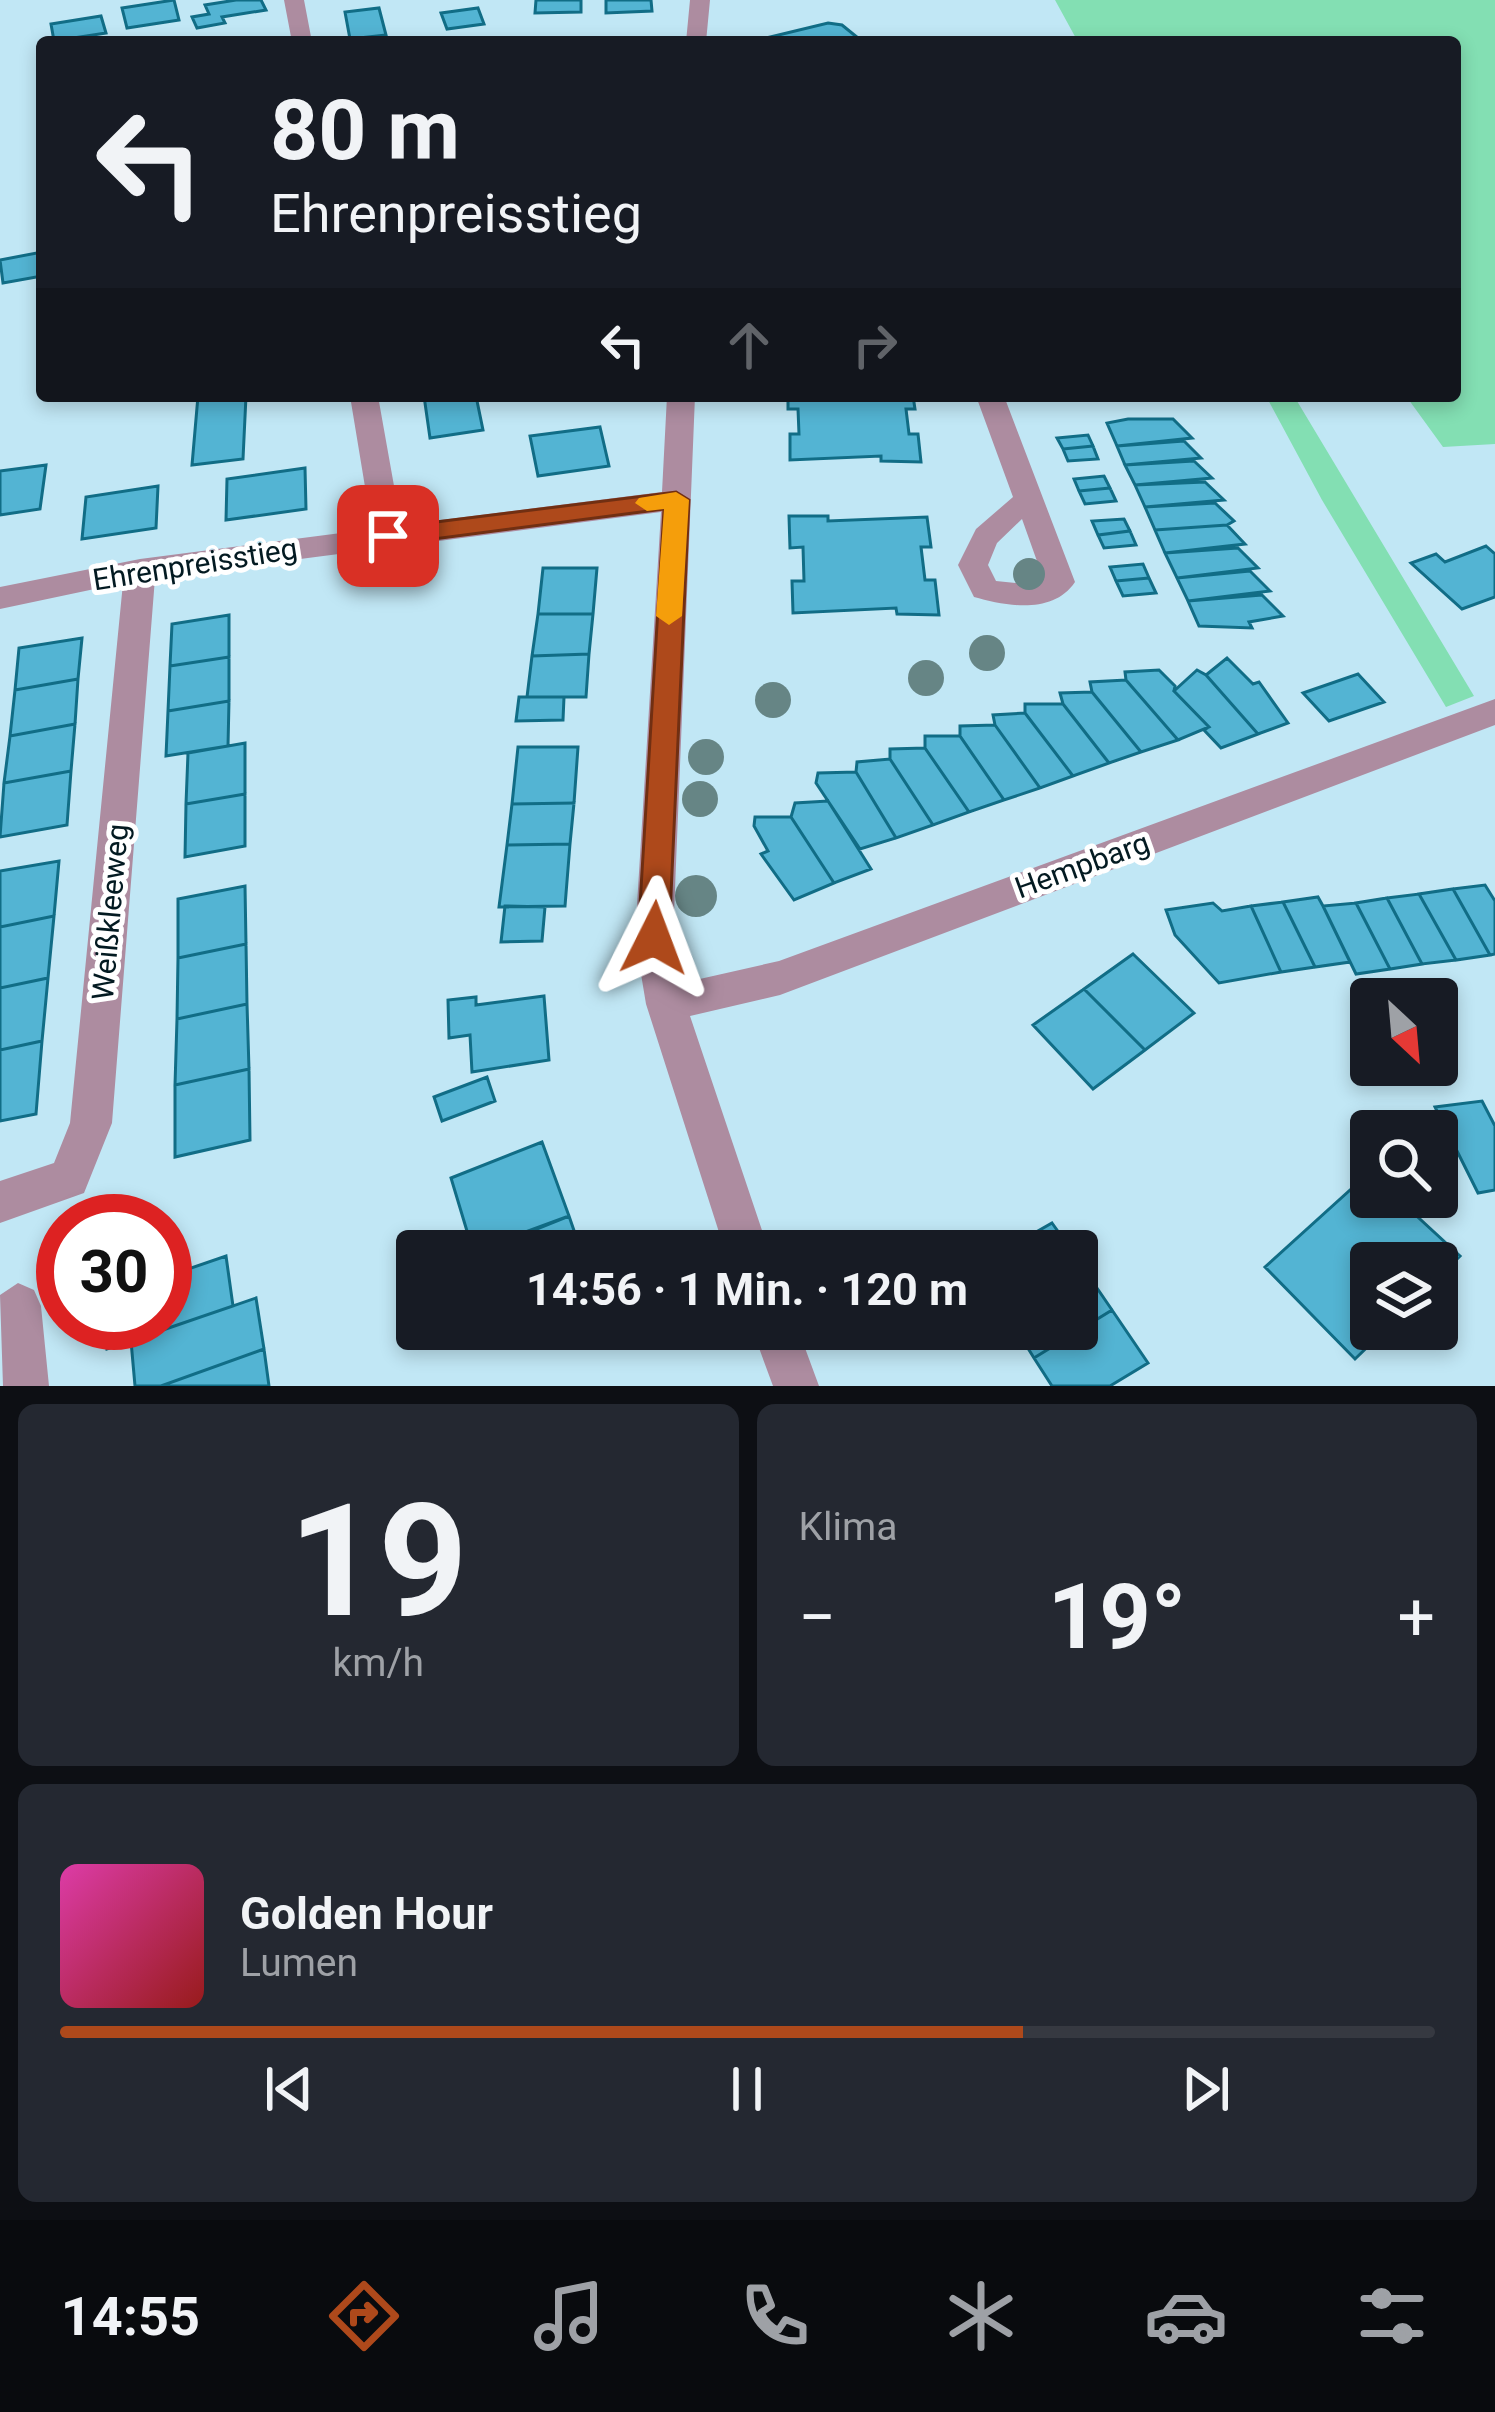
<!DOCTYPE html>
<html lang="de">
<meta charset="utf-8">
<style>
body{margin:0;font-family:Roboto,sans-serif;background:#242831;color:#f1f3f6;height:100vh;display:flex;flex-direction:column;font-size:45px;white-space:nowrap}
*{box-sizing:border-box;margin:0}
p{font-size:39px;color:#9ea1a6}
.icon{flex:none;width:66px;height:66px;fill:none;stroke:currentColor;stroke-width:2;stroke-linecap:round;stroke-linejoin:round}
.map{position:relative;height:1386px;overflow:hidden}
.sheet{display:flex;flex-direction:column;gap:18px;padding:18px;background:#0d0f14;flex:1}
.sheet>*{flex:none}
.banner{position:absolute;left:36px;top:36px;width:1425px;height:366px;border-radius:12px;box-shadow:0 6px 18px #0003;background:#171b24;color:#f1f3f6;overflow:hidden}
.needle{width:78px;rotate:154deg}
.tools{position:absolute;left:1350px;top:978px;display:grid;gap:24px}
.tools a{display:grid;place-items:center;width:108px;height:108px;border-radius:12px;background:#171b24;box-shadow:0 6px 18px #0003;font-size:60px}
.speed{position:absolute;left:36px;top:1194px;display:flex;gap:24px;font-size:60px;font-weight:700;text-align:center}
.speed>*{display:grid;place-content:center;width:156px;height:156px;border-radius:50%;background:#171b24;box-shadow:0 6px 18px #0003;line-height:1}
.speed .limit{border:18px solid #d22;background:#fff;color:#111}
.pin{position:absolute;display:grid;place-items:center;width:102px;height:102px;color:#fff;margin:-51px;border-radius:24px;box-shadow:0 6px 18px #0006}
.me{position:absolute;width:132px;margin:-66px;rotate:3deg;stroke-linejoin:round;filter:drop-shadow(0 0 9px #0008)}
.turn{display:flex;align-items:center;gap:42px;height:252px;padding:0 36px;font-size:54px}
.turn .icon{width:156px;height:156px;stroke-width:2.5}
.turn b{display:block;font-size:84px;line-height:102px}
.lanes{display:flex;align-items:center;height:114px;padding:0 36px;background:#0003;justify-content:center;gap:60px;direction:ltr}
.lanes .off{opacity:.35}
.big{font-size:90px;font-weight:700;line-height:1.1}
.sheet .tile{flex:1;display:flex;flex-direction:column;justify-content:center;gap:18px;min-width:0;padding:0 42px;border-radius:18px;background:#242831}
.sheet .dial{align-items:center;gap:0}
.dial b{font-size:156px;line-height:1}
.song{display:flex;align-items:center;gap:36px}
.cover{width:144px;height:144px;border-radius:18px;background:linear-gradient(135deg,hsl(320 70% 55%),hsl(0 70% 35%))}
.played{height:12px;border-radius:6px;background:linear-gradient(90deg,#ae491b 70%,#363941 70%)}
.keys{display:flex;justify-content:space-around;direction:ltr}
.heat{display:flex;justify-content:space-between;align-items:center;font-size:66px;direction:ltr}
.sheet .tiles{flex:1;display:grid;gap:18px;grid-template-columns:1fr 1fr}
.tile:last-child{grid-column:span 2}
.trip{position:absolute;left:396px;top:1230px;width:702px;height:120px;border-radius:12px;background:#171b24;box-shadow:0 6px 18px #0003;font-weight:700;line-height:120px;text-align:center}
.menu{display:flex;height:192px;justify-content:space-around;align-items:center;background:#090b0e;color:#9ea1a6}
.menu .icon{width:84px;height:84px}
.menu .selected{color:#ae491b}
.menu b{font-size:54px;color:#f1f3f6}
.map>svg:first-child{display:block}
</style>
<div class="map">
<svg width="1495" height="1386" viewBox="0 0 1495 1386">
<rect width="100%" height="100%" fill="#c1e7f5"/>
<path fill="#83dfb3" d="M1055 0H1495V444L1443 447 1406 396H1455V42H1078Z
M1266 396H1294L1474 696 1446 707 1322 500Z"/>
<path fill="#53b4d3" stroke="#116d86" stroke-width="3" d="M174 0 179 20 127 28 122 8Z
M236 0H261L266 10 222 17 225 23 197 28 192 17 209 14 205 5Z
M536 0H581V12L535 13Z
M606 0H651L652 11 606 13Z
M379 8 386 35 350 39 345 12Z
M478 8 484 24 447 29 441 13Z
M101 16 106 33 54 41 51 24Z
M828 23 842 25 863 42H771L766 38Z
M42 252V276L3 283 0 260Z
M198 396H246L243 459 192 465Z
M424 396H476L483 430 430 438Z
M788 396H913L915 409H906L909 434H918L921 462 881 461V456L790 460V434H799L798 409H788Z
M1128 419H1173L1192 438 1117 446 1107 423Z
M600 427 609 466 538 476 530 436Z
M1088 435 1093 446 1063 449 1057 438Z
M1184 441 1201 458 1125 465 1117 446Z
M1093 446 1098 459 1068 461 1063 449Z
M1194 461 1212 478 1135 485 1125 465Z
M46 465 40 509 0 515V471Z
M305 468 306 509 226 520 227 479Z
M1104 476 1110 488 1079 491 1074 479Z
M1205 482 1224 500 1145 507 1135 485Z
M158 486 156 528 82 539 86 497Z
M1110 488 1116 501 1085 504 1079 491Z
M1215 503 1234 521 1227 525 1155 530 1145 507Z
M789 516H828V521L927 517 931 547H921L925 580H935L939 615 897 614 896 608 793 613 792 581H804L803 547 790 548Z
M1124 519 1130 531 1098 535 1092 521Z
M1227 525 1245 544 1165 553 1155 530Z
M1130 531 1136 545 1104 548 1098 535Z
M1486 546 1495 554V597L1462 609 1411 563 1436 554 1445 562Z
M1238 548 1258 568 1177 578 1165 553Z
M1143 564 1149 578 1116 581 1110 567Z
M543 568H597L593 614H538Z
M1250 571 1270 591 1188 601 1177 578Z
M1149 578 1156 593 1123 596 1116 581Z
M1262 595 1283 616 1249 622 1252 628 1199 626 1188 601Z
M538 614H593L589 654 532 656Z
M229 615V657L170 666 172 624Z
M82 638 78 679 15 690 19 648Z
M589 654 586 697H527L532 656Z
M229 657V701L168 711 170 666Z
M1227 658 1253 684 1259 682 1288 723 1258 734 1206 675Z
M1159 670 1175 686 1174 691 1209 727 1178 740 1126 680 1125 672Z
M1197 670 1206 675 1258 734 1221 748 1204 730 1209 727 1174 691Z
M1358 674 1384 702 1329 721 1303 693Z
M78 679 75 724 10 736 15 690Z
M1126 680 1178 740 1141 752 1092 692 1090 682Z
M1092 692 1141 752 1109 763 1063 704 1060 693Z
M519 697H564L563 720 516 721Z
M229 701 228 746 166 756 168 711Z
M1025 704H1063L1109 763 1073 776 1025 713Z
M1025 713 1073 776 1040 788 995 725 993 715Z
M75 724 71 771 4 783 10 736Z
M995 725 1040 788 1004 800 960 736V726Z
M925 736H960L1004 800 969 812 925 748Z
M245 743V794L186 804 188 753Z
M518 747H578L574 803 512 804Z
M925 748 969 812 933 825 890 759V749Z
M890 759 933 825 896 838 856 772 857 762Z
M71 771 67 825 0 837 4 783Z
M856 772 896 838 860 849 816 783 818 773Z
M245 794V846L185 857 186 804Z
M828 801 871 869 834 883 791 817 795 803Z
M574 803 570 844 507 845 512 804Z
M755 817H791L834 883 794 900 761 854 768 851 754 826Z
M570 844 565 906 499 907 507 845Z
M59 861 54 916 0 927V871Z
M1485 885 1495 901V954L1490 955 1453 889Z
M245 886 246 944 178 958V899Z
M1453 889 1490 955 1456 960 1419 894Z
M1419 894 1456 960 1422 964 1387 898Z
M1318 897 1323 906 1350 962 1315 967 1283 902Z
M1387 898 1422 964 1390 969 1356 903Z
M1283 902 1315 967 1281 972 1251 906Z
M1213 903 1222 911 1251 906 1281 972 1219 983 1175 935 1166 910Z
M1356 903 1390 969 1356 974 1323 906Z
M505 906 545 907 542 941 501 942Z
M54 916 48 978 0 988V927Z
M246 944 247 1004 177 1019 178 958Z
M1133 954 1194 1013 1145 1050 1084 989Z
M48 978 42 1041 0 1050V988Z
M1084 989 1145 1050 1093 1089 1033 1025Z
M544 996 549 1060 472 1072 470 1035 449 1038 448 1000 476 997V1005Z
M247 1004 249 1069 175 1085 177 1019Z
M42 1041 36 1114 0 1121V1050Z
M249 1069 250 1140 175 1157V1085Z
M487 1077 495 1101 442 1121 434 1097Z
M1482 1101 1495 1126V1190L1478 1193 1435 1107Z
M542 1142 569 1216 473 1251 451 1178Z
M1370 1172 1371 1197H1396L1460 1256 1437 1279V1263H1371V1329H1386L1355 1359 1265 1267Z
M569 1216 581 1251H482Z
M1052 1223 1072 1251H1003Z
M226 1256 233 1306 107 1349 105 1323H165V1277Z
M1086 1272 1112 1310 1034 1358 1016 1329H1077V1277Z
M256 1298 264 1349 161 1386H135L131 1341Z
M1112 1310 1148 1363 1110 1386H1052L1034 1358Z
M264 1349 269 1386H161Z"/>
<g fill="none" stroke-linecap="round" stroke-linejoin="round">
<path fill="#ad8ca0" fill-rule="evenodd" d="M284 0H304L312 42H292Z
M690 0H710L706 42H686Z
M350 396H378L401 525 662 492 667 396H695L673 938 682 983 779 961 1495 699V725L780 995 690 1016 769 1251H725L646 1004 635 938 661 512 155 578 112 1123 84 1193 0 1223V1181L54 1163 70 1123 123 583 0 609V587L140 559 372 529Z
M976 396H1004L1075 582C1053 615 1006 606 974 597L958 565 976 529 1013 497ZM1022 519 1043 578 1024 584 996 581 988 565 997 543Z
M18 1283 34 1290 41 1306 49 1386H3L0 1295Z
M752 1329H798L819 1386H773Z"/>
</g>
<g fill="#668585">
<circle cx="1029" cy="574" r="16"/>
<circle cx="987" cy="653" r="18"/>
<circle cx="926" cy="678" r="18"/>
<circle cx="773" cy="700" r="18"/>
<circle cx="706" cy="757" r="18"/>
<circle cx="700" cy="799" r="18"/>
<circle cx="696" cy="896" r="21"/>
</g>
<path fill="#ae491b" stroke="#712f12" stroke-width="3" d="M676 492 689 500 669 938 665 947 654 951 643 947 638 938 664 509 388 545 376 536 388 528Z"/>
<path fill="#f59e0b" d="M676 492 689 500 682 616 669 625 656 616 664 509 647 511 635 503 639 498Z"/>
<g text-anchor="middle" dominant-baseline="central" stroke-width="10" stroke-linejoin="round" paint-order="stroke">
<g font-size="30" fill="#031a21" stroke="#fff">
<text transform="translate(195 564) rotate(-9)">Ehrenpreisstieg</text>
<text transform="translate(1082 865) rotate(-20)">Hempbarg</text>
<text transform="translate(110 912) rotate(-85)">Weißkleeweg</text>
</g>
</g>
</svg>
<div class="tools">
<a><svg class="needle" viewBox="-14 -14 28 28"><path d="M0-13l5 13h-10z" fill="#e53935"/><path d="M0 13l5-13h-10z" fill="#9ea1a6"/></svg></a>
<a><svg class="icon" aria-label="search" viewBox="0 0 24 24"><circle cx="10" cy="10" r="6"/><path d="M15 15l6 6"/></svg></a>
<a><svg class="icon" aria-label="layers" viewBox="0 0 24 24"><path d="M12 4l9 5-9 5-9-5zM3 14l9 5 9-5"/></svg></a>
</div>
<div class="speed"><div class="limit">30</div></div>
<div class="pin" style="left:388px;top:536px;background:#d93025"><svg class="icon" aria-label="arrive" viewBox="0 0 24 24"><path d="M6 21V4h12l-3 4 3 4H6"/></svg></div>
<svg class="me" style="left:654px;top:938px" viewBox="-20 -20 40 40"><path d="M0-17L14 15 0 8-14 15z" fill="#ae491b" stroke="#fff" stroke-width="4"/></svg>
<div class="trip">14:56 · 1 Min. · 120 m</div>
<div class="banner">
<div class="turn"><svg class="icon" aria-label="left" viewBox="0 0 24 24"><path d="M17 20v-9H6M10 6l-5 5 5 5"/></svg><div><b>80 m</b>Ehrenpreisstieg</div></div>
<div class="lanes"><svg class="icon" aria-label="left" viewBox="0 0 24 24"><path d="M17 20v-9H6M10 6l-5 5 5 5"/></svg><svg class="icon off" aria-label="ahead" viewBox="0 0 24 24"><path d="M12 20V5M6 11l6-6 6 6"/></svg><svg class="icon off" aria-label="right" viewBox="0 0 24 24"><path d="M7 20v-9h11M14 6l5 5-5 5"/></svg></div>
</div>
</div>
<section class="sheet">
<div class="tiles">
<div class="tile dial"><b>19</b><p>km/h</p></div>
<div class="tile"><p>Klima</p>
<div class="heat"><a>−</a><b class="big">19°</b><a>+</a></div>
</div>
<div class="tile">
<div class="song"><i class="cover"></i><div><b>Golden Hour</b><p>Lumen</p></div></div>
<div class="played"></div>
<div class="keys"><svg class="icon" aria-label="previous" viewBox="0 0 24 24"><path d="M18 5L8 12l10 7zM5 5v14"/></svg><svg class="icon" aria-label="pause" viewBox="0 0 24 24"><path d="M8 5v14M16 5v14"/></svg><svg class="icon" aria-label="next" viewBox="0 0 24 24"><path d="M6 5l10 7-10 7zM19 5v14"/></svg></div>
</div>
</div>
</section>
<nav class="menu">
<b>14:55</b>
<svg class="icon selected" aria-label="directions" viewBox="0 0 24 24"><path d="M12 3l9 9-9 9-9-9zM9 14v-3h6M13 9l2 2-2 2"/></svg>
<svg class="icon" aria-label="music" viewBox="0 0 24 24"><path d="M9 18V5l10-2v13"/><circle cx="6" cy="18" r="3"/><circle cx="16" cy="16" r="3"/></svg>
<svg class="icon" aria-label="phone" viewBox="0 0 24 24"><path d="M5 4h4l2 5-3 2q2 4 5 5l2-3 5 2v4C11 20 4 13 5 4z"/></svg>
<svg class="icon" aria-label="climate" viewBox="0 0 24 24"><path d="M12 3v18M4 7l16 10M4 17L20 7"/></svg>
<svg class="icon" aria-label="car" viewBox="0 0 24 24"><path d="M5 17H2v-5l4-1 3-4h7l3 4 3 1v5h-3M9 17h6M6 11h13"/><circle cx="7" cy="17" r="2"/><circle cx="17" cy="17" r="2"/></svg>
<svg class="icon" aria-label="filters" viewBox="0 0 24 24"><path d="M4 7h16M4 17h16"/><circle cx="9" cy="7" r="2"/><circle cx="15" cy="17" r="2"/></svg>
</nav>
